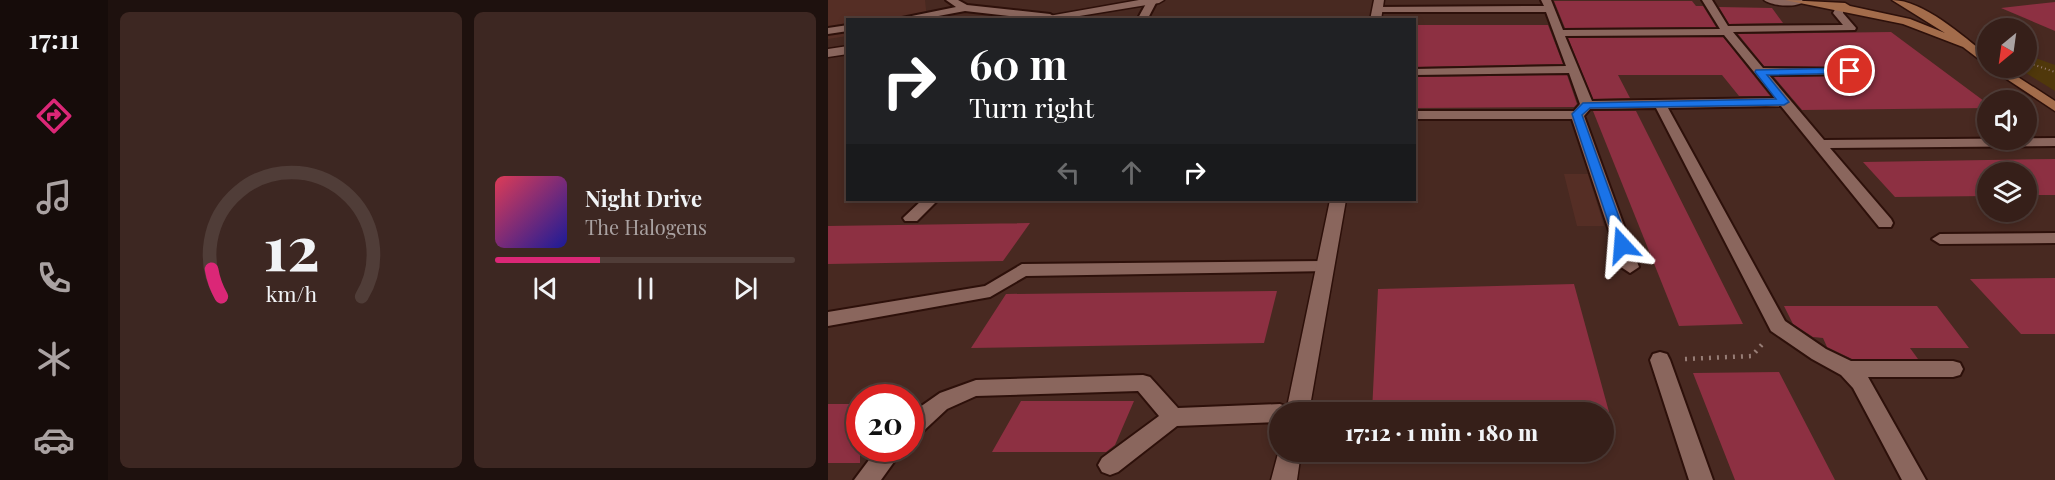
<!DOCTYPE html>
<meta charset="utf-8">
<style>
body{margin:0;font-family:"Playfair Display",serif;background:#3d2722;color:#f1f3f6;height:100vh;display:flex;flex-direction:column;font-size:22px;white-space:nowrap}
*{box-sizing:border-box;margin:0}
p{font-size:20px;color:#aaa2a2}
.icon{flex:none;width:33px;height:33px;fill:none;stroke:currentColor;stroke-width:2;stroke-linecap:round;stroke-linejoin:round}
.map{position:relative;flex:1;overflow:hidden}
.side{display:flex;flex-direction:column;gap:12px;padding:12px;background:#1e110e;width:720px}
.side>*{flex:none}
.top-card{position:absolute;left:18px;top:18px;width:570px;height:183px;border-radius:0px;box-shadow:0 3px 9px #0003,0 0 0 2px #503d38;background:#202124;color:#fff;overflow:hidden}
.needle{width:39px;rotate:209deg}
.buttons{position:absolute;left:1149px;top:18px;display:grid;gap:12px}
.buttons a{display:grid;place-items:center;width:60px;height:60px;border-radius:50%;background:#361f19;box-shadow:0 3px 9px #0003,0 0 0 2px #503d38;font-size:30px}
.speed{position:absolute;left:18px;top:384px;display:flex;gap:12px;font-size:30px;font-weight:700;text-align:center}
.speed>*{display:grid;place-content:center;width:78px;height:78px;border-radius:50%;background:#361f19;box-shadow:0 3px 9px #0003,0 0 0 2px #503d38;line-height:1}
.speed .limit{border:9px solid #d22;background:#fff;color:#111}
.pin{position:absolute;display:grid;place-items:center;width:51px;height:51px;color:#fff;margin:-26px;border:3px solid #fff;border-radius:50%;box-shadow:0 2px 6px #0007}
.me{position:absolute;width:66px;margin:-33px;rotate:341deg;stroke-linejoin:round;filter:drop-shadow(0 0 4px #0008)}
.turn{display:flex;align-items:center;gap:21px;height:126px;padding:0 24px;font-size:27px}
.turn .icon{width:78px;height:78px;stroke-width:2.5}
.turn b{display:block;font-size:42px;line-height:51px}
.lanes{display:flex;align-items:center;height:57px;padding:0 24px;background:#0003;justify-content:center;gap:30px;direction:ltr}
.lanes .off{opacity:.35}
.side .card{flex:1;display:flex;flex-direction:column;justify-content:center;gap:9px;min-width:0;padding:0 21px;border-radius:9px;background:#3d2722}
.side .dial{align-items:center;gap:0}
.dial svg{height:156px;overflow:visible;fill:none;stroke:#503d38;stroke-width:7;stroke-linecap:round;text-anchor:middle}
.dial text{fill:#f1f3f6;stroke:none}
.song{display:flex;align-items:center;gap:18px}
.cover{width:72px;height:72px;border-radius:9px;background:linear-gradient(135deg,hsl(350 70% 55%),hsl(240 70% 35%))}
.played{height:6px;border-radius:3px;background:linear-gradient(90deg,#db2777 35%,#503d38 35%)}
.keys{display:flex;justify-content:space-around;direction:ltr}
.side .tiles{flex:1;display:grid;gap:12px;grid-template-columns:repeat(2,1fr)}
.trip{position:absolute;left:441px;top:402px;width:345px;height:60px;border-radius:30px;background:#361f19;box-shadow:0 3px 9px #0003,0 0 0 2px #503d38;font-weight:800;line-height:60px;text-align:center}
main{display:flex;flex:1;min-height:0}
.menu{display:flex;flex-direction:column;width:108px;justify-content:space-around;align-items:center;background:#160c0a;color:#aaa2a2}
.menu .icon{width:42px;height:42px}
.menu .active{color:#db2777}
.menu b{font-size:27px;color:#f1f3f6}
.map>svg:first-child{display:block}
</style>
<main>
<nav class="menu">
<b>17:11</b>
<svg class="icon active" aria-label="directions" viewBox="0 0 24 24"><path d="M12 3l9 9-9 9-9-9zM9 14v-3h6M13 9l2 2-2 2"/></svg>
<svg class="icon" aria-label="music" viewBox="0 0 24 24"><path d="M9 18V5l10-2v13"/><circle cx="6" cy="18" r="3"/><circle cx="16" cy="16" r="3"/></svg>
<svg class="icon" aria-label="phone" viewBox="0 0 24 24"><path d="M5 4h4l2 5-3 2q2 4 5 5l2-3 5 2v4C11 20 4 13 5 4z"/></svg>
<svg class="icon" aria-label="climate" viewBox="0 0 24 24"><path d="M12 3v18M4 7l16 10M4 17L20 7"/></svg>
<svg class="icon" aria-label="car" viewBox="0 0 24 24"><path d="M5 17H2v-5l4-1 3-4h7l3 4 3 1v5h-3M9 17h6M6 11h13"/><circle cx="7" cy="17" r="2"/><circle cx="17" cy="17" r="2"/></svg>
</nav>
<section class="side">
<div class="tiles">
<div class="card dial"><svg viewBox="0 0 100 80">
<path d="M14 69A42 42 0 1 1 86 69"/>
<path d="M14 69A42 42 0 0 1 9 55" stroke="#db2777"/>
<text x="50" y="56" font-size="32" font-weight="700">12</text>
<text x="50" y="72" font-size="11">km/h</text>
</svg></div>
<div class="card">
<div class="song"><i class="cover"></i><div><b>Night Drive</b><p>The Halogens</p></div></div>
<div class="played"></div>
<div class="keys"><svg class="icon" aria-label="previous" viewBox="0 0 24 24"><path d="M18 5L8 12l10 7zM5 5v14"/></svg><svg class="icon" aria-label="pause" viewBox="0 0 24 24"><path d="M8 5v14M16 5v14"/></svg><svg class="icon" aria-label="next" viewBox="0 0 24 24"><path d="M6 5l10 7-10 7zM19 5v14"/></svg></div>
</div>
</div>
</section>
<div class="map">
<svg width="1227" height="480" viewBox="0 0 1227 480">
<rect width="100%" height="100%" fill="#482921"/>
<path fill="#552e25" d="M0 0H97L99 19 20 20 19 36 0 39Z
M736 174H760L776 226H749Z"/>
<path fill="#50380b" d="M1199 55 1227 65V91L1190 68H1198Z"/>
<path fill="#8d3042" d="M726 1H864L868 6H875L888 27 737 28Z
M1227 2V31L1173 8Z
M891 7 944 8 955 23 901 24Z
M586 25H720L735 64 586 67Z
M1063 32 1160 104V108L974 110 946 77 1023 76 1028 74V67L936 66 910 34Z
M895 37 942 96H911L894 75H790L802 98 765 99 740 38Z
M739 75 749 104 746 107 586 108V77Z
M765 111H808L915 324 851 326Z
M1227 159V195H1198V172H1160V196L1067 197 1035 162Z
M202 223 175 261 0 264V226Z
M1227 278V334H1193L1142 279Z
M746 284 781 412H544L550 289Z
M449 291 436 343 143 348 178 294Z
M956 306H1109L1141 348H1082L1090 359H1024L999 347 995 338 985 337 965 324Z
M951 372 1007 480H907L865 373Z
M193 401H306L287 445 278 452H164Z
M0 404H32V463H0Z"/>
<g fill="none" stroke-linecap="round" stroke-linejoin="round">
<g stroke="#2d100a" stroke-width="4">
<path id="service" d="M118 0H130L139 5 222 14 227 17 217 20 137 11 89 20H64L128 7Z
M320 0 329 1 319 20H309Z
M713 0H723L735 30 892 29 874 0H884L900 26 1015 25 1005 13 1009 6H1015V13L1028 28 1027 30 905 32 935 68 1026 69V73L1022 74 941 75 996 140 1227 138V146L1002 148 1063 219 1065 223 1063 227H1051L953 106 840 108 957 321 998 349 1023 361H1125L1132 363 1135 369 1132 375 1125 377H1040L1098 480H1074L1025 388 1013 375 984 359 943 331 828 108 762 109 756 116 811 267 802 273 793 267 744 119H586V111H746L752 104 741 73 586 75V69L738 66 718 12H549L546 11V7L716 6ZM896 35 947 98 764 101 737 36Z
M20 25V31L0 34V28Z
M94 200H110L89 221H77L75 218Z
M1227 233V243L1112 244 1104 239 1112 234Z
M496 261 505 267 502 271 198 276 162 297 0 326V312L157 286 194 264Z
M832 352 839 354 842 360 885 480H861L822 360 825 354Z
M315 375 322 377 350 408 452 404 460 407 463 412H452V422L349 426 290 472 282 475 274 472 270 465 274 458 331 416 310 391 148 396 119 409 90 436 82 438V414L112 393 148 380Z
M50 448H76L53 480H26Z"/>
</g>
<g stroke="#2d100a" stroke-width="3">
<path id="minor" d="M546 0H556L553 20H542Z
M502 200H518L481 412H458Z
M452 446V452H473L469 480H443Z"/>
</g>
<g stroke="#2d100a" stroke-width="3">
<path id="tertiary" d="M311 0H336L331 3 227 20H198Z
M936 0H974L975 2C967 8 944 6 936 0Z
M20 46V54L0 57V49Z"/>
</g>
<g stroke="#2d100a" stroke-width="3">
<path id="secondary" d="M957 0 1017 3 1022 6 1082 19 1117 33 1064 0C1095 0 1135 36 1160 56V66L1135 47 1075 24Z
M1162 68H1176L1227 101V111Z"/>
</g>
<path stroke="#977d76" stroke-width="2" stroke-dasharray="1 3" stroke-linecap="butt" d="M1198 62 1227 72"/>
<path stroke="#977d76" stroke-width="4.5" stroke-dasharray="2 6" stroke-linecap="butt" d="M857 359 924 356 936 342"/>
<use href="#service" fill="#8a665d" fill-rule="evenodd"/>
<use href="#minor" fill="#8a665d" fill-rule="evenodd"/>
<use href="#tertiary" fill="#8a665d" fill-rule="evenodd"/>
<use href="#secondary" fill="#a36c4b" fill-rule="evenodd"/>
</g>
<path fill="#1a73e8" stroke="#114b97" stroke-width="1.5" d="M1022 68 1027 71 1026 73 939 75 961 102 956 105 762 108 754 115 801 245 794 249 789 248 744 114 755 103 948 99 927 72 928 70Z"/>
</svg>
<div class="buttons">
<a><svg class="needle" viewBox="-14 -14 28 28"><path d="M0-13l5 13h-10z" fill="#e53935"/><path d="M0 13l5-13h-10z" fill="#aaa2a2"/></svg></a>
<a><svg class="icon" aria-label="sound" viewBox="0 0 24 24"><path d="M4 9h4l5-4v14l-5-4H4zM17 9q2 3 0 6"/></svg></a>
<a><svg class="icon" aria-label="layers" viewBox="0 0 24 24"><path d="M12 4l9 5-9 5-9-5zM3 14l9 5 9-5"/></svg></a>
</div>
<div class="speed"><div class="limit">20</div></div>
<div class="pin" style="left:1022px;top:71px;background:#d93025"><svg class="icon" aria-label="arrive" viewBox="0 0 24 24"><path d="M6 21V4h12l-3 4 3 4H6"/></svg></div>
<svg class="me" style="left:794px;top:245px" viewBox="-20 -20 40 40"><path d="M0-17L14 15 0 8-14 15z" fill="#1a73e8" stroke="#fff" stroke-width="4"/></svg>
<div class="trip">17:12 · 1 min · 180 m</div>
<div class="top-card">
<div class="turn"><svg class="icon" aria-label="right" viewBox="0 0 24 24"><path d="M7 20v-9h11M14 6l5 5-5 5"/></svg><div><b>60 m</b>Turn right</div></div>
<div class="lanes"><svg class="icon off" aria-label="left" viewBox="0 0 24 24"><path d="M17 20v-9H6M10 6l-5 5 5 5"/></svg><svg class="icon off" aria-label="ahead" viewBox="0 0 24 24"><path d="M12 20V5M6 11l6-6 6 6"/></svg><svg class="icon" aria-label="right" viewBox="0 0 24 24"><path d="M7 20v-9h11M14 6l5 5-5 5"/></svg></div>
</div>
</div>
</main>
